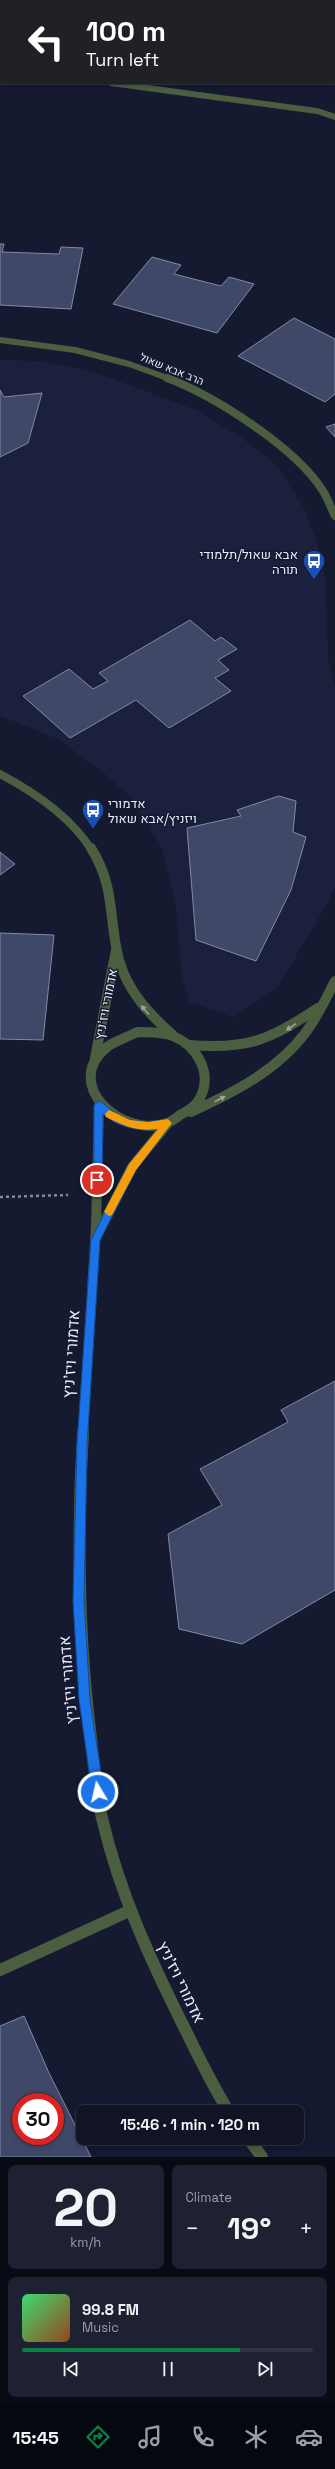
<!DOCTYPE html>
<meta charset="utf-8">
<style>
body{margin:0;font-family:"Space Grotesk",Heebo,sans-serif;background:#1e2132;color:#f1f3f6;height:100vh;display:flex;flex-direction:column;font-size:15px;white-space:nowrap}
*{box-sizing:border-box;margin:0}
p{font-size:13px;color:#9c9ea7}
.icon{flex:none;width:22px;height:22px;fill:none;stroke:currentColor;stroke-width:2;stroke-linecap:round;stroke-linejoin:round}
.map{position:relative;height:2157px;overflow:hidden}
.drawer{display:flex;flex-direction:column;gap:8px;padding:8px;background:#090b14;flex:1}
.drawer>*{flex:none}
.hud{position:absolute;left:0px;top:0px;width:335px;height:84px;box-shadow:0 2px 6px #0003,0 0 0 1px #303342;background:#202124;color:#fff;overflow:hidden}
.speed{position:absolute;left:12px;top:2093px;display:flex;gap:8px;font-size:20px;font-weight:700;text-align:center}
.speed>*{display:grid;place-content:center;width:52px;height:52px;border-radius:50%;background:#101425;box-shadow:0 2px 6px #0003,0 0 0 1px #303342;line-height:1}
.speed .limit{border:6px solid #d22;background:#fff;color:#111}
.pin{position:absolute;display:grid;place-items:center;width:34px;height:34px;color:#fff;margin:-17px;border:2px solid #fff;border-radius:50%;box-shadow:0 1px 4px #0007}
.me{position:absolute;width:44px;margin:-22px;rotate:351deg;stroke-linejoin:round;filter:drop-shadow(0 0 3px #0008)}
.turn{display:flex;align-items:center;gap:14px;height:84px;padding:0 20px;font-size:18px}
.turn .icon{width:52px;height:52px;stroke-width:2.5}
.turn b{display:block;font-size:28px;line-height:34px}
.big{font-size:30px;font-weight:700;line-height:1.1}
.drawer .tile{flex:1;display:flex;flex-direction:column;justify-content:center;gap:6px;min-width:0;padding:0 14px;border-radius:8px;background:#1e2132}
.drawer .dial{align-items:center;gap:0}
.dial b{font-size:52px;line-height:1}
.song{display:flex;align-items:center;gap:12px}
.cover{width:48px;height:48px;border-radius:6px;background:linear-gradient(135deg,hsl(140 70% 55%),hsl(20 70% 35%))}
.played{height:4px;border-radius:2px;background:linear-gradient(90deg,#0b8043 75%,#303342 75%)}
.keys{display:flex;justify-content:space-around;direction:ltr}
.heat{display:flex;justify-content:space-between;align-items:center;font-size:22px;direction:ltr}
.drawer .tiles{flex:1;display:grid;gap:8px;grid-template-columns:1fr 1fr}
.tile:last-child{grid-column:span 2}
.trip{position:absolute;left:76px;top:2105px;width:228px;height:40px;border-radius:8px;background:#101425;box-shadow:0 2px 6px #0003,0 0 0 1px #303342;font-weight:700;line-height:40px;text-align:center}
.tab-bar{display:flex;height:64px;justify-content:space-around;align-items:center;background:#06080f;color:#9c9ea7}
.tab-bar .icon{width:28px;height:28px}
.tab-bar .on{color:#0b8043}
.tab-bar b{font-size:18px;color:#f1f3f6}
.map>svg:first-child{display:block}
</style>
<div class="map">
<svg width="335" height="2157" viewBox="0 0 335 2157">
<rect width="100%" height="100%" fill="#151a31"/>
<path fill="#1b203d" d="M0 360 40 361 94 372 199 411 242 438 276 465 304 508 318 546 325 576 328 657 335 687V885L328 902 278 987 233 1017 189 1002 182 978 176 906 162 848 130 797 105 774 58 739 0 716Z"/>
<path fill="#404868" stroke="#828aa8" fill-rule="evenodd" d="M0 244H4L2 252 59 254 61 247 83 248 71 309 0 305Z
M152 257 181 265 174 274 221 286 229 277 254 284 217 333 113 304Z
M294 318 335 339V394L325 402 238 356Z
M0 390 4 397 42 393 28 443 0 457Z
M335 424V437L326 427Z
M190 620 215 641 221 637 237 649 218 660 229 670 215 678 231 691 169 728 136 700 70 738 23 696 69 669 93 689 108 681 99 673Z
M279 796 296 801 293 832 306 837 291 890 256 961 196 940 187 828 241 816 237 810Z
M0 852 15 864 0 875Z
M0 933 54 935 43 1040 0 1039Z
M335 1381V1590L242 1644 179 1629 168 1534 222 1505 200 1469 288 1422 281 1410Z
M24 2016 49 2073 91 2157H0V2026ZM21 2102H55V2136H21Z"/>
<g fill="none" stroke-linecap="round" stroke-linejoin="round">
<path stroke="#84899c" stroke-width="2.5" stroke-dasharray="3 3" stroke-linecap="butt" d="M0 1197 68 1195"/>
<path stroke="#4c5e40" stroke-width="6" d="M111 83 317 111 335 117
M0 340 75 350 129 364 170 379"/>
<path stroke="#4c5e40" stroke-width="8" d="M167 378C215 396 296 448 323 491 328 499 331 508 335 516
M0 774C34 792 70 816 91 849"/>
<path stroke="#4c5e40" stroke-width="10" d="M91 848C116 888 108 918 119 960 128 992 150 1015 174 1036
M137 1032C149 1032 162 1032 173 1036 197 1046 213 1073 200 1098 196 1106 188 1111 180 1115 176 1118 171 1122 167 1123 122 1139 61 1084 107 1047 115 1041 128 1037 137 1032Z
M189 1045C247 1050 270 1040 318 1008
M95 1058 116 950
M191 1112C233 1093 278 1070 306 1032 318 1016 326 998 335 981
M97 1236 132 1167 168 1123
M83 1433 96 1227 99 1105"/>
<path stroke="#4c5e40" stroke-width="12" d="M83 1432C77 1534 78 1636 91 1738 94 1766 96 1795 103 1822 120 1894 151 1961 184 2027 198 2056 212 2085 229 2112
M0 1970 129 1911
M248 2138 262 2157"/>
</g>
<defs><path id="oneway-solid" d="M-6-.8H1V-3.2L6.5 0L1 3.2V.8H-6Z"/></defs>
<g fill="#99a49e">
<use href="#oneway-solid" transform="translate(145 1010) rotate(-130)"/>
<use href="#oneway-solid" transform="translate(291 1027) rotate(145)"/>
<use href="#oneway-solid" transform="translate(220 1099) rotate(-27)"/>
</g>
<path fill="#1a73e8" stroke="#114b97" d="M99 1101C106 1104 110 1110 116 1114 133 1124 150 1122 168 1119L172 1123 136 1170 100 1240 87 1445 84 1601 90 1700 104 1792 98 1798 92 1792 79 1700 73 1601 77 1445 91 1240 129 1164 158 1129C139 1132 118 1127 103 1114L102 1180 100 1183H94V1105Z"/>
<path fill="#f59e0b" d="M109 1110 130 1120 148 1122 168 1119 172 1123 136 1170 112 1215 109 1216 104 1212 129 1164 158 1129C138 1132 124 1126 106 1117L105 1114Z"/>
<defs>
<g id="bus-pin" transform="scale(1.15)"><path d="M0 17L-7.5 6A9.5 9.5 0 1 1 7.5 6Z" fill="#1a4fb4" stroke="#151a31"/><path d="M-5-6H5V4H4V6H2V4H-2V6H-4V4H-5ZM-3.5-4V0h7V-4ZM-3.5 1.2v1.5H-2V1.2ZM2 1.2v1.5H3.5V1.2Z" fill="#fff"/></g>
</defs>
<g fill-rule="evenodd">
<use href="#bus-pin" x="314" y="561"/>
<use href="#bus-pin" x="93" y="810"/>
</g>
<g text-anchor="middle" dominant-baseline="central" stroke-width="3" stroke-linejoin="round" paint-order="stroke">
<g font-size="11" fill="#e6ebfb" stroke="#151a31">
<text transform="translate(172 369) rotate(22)">הרב אבא שאול</text>
</g>
<g font-size="13" fill="#e6ebfb" stroke="#151a31" text-anchor="end">
<text x="298" y="554">אבא שאול/תלמודי<tspan x="298" dy="15">תורה</tspan></text>
<text x="108" y="803" text-anchor="start">אדמורי<tspan x="108" dy="15">ויזניץ/אבא שאול</tspan></text>
</g>
<g font-size="13" fill="#e6ebfb" stroke="#151a31">
<text transform="translate(106 1004) rotate(-79)">אדמורי ויז'ניץ</text>
</g>
<g font-size="16" fill="#e6ebfb" stroke="#151a31">
<text transform="translate(71 1354) rotate(-86)">אדמורי ויז'ניץ</text>
<text transform="translate(68 1680) rotate(-95)">אדמורי ויז'ניץ</text>
<text transform="translate(181 1982) rotate(64)">אדמורי ויז'ניץ</text>
</g>
</g>
</svg>
<div class="speed"><div class="limit">30</div></div>
<div class="pin" style="left:97px;top:1180px;background:#d93025"><svg class="icon" aria-label="arrive" viewBox="0 0 24 24"><path d="M6 21V4h12l-3 4 3 4H6"/></svg></div>
<svg class="me" style="left:98px;top:1792px" viewBox="-20 -20 40 40"><circle r="17" fill="#1a73e8" stroke="#fff" stroke-width="3"/><path d="M0-11L8 9 0 5-8 9z" fill="#fff"/></svg>
<div class="trip">15:46 · 1 min · 120 m</div>
<div class="hud">
<div class="turn"><svg class="icon" aria-label="left" viewBox="0 0 24 24"><path d="M17 20v-9H6M10 6l-5 5 5 5"/></svg><div><b>100 m</b>Turn left</div></div>
</div>
</div>
<section class="drawer">
<div class="tiles">
<div class="tile dial"><b>20</b><p>km/h</p></div>
<div class="tile"><p>Climate</p>
<div class="heat"><a>−</a><b class="big">19°</b><a>+</a></div>
</div>
<div class="tile">
<div class="song"><i class="cover"></i><div><b>99.8 FM</b><p>Music</p></div></div>
<div class="played"></div>
<div class="keys"><svg class="icon" aria-label="previous" viewBox="0 0 24 24"><path d="M18 5L8 12l10 7zM5 5v14"/></svg><svg class="icon" aria-label="pause" viewBox="0 0 24 24"><path d="M8 5v14M16 5v14"/></svg><svg class="icon" aria-label="next" viewBox="0 0 24 24"><path d="M6 5l10 7-10 7zM19 5v14"/></svg></div>
</div>
</div>
</section>
<nav class="tab-bar">
<b>15:45</b>
<svg class="icon on" aria-label="directions" viewBox="0 0 24 24"><path d="M12 3l9 9-9 9-9-9zM9 14v-3h6M13 9l2 2-2 2"/></svg>
<svg class="icon" aria-label="music" viewBox="0 0 24 24"><path d="M9 18V5l10-2v13"/><circle cx="6" cy="18" r="3"/><circle cx="16" cy="16" r="3"/></svg>
<svg class="icon" aria-label="phone" viewBox="0 0 24 24"><path d="M5 4h4l2 5-3 2q2 4 5 5l2-3 5 2v4C11 20 4 13 5 4z"/></svg>
<svg class="icon" aria-label="climate" viewBox="0 0 24 24"><path d="M12 3v18M4 7l16 10M4 17L20 7"/></svg>
<svg class="icon" aria-label="car" viewBox="0 0 24 24"><path d="M5 17H2v-5l4-1 3-4h7l3 4 3 1v5h-3M9 17h6M6 11h13"/><circle cx="7" cy="17" r="2"/><circle cx="17" cy="17" r="2"/></svg>
</nav>
